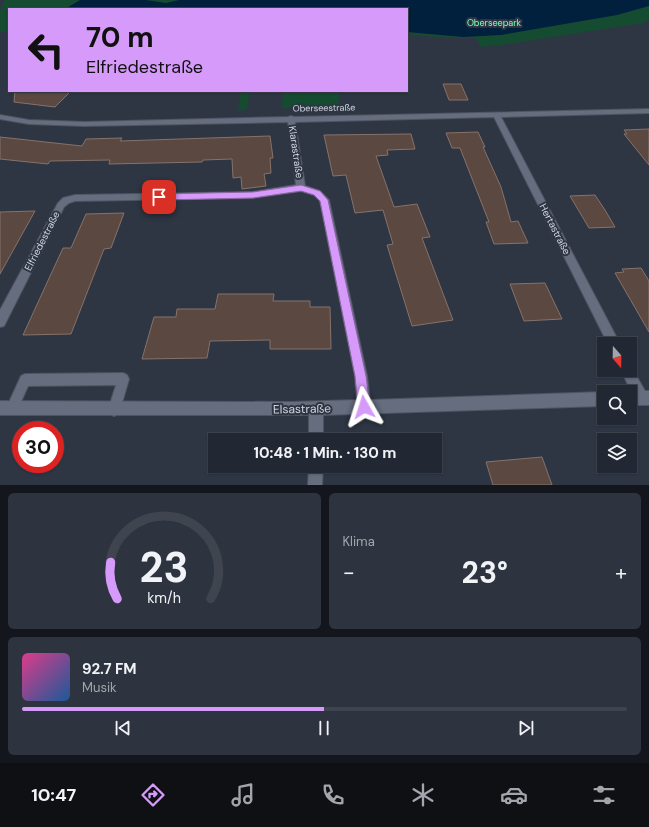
<!DOCTYPE html>
<html lang="de">
<meta charset="utf-8">
<style>
body{margin:0;font-family:"DM Sans",sans-serif;background:#2e343f;color:#f1f3f6;height:100vh;display:flex;flex-direction:column;font-size:15px;white-space:nowrap}
*{box-sizing:border-box;margin:0}
p{font-size:13px;color:#a2a6ac}
.icon{flex:none;width:22px;height:22px;fill:none;stroke:currentColor;stroke-width:2;stroke-linecap:round;stroke-linejoin:round}
.map{position:relative;height:485px;overflow:hidden}
.sheet{display:flex;flex-direction:column;gap:8px;padding:8px;background:#13161c;flex:1}
.sheet>*{flex:none}
.top-card{position:absolute;left:8px;top:8px;width:400px;height:84px;border-radius:0px;box-shadow:0 1px 3px #0004,0 0 0 1px #3f444e;background:#d69bfa;color:#111;overflow:hidden}
.needle{width:26px;rotate:160deg}
.tools{position:absolute;left:597px;top:337px;display:grid;gap:8px}
.tools a{display:grid;place-items:center;width:40px;height:40px;border-radius:0px;background:#222833;box-shadow:0 1px 3px #0004,0 0 0 1px #3f444e;font-size:20px}
.speed{position:absolute;left:12px;top:421px;display:flex;gap:8px;font-size:20px;font-weight:700;text-align:center}
.speed>*{display:grid;place-content:center;width:52px;height:52px;border-radius:50%;background:#222833;box-shadow:0 1px 3px #0004,0 0 0 1px #3f444e;line-height:1}
.speed .limit{border:6px solid #d22;background:#fff;color:#111}
.pin{position:absolute;display:grid;place-items:center;width:34px;height:34px;color:#fff;margin:-17px;border-radius:8px;box-shadow:0 2px 6px #0006}
.me{position:absolute;width:44px;margin:-22px;rotate:354deg;stroke-linejoin:round;filter:drop-shadow(0 0 3px #0008)}
.turn{display:flex;align-items:center;gap:14px;height:84px;padding:0 12px;font-size:18px}
.turn .icon{width:52px;height:52px;stroke-width:2.5}
.turn b{display:block;font-size:28px;line-height:34px}
.big{font-size:30px;font-weight:700;line-height:1.1}
.sheet .tile{flex:1;display:flex;flex-direction:column;justify-content:center;gap:6px;min-width:0;padding:0 14px;border-radius:6px;background:#2e343f}
.sheet .dial{align-items:center;gap:0}
.dial svg{height:104px;overflow:visible;fill:none;stroke:#3f444e;stroke-width:7;stroke-linecap:round;text-anchor:middle}
.dial text{fill:#f1f3f6;stroke:none}
.song{display:flex;align-items:center;gap:12px}
.cover{width:48px;height:48px;border-radius:6px;background:linear-gradient(135deg,hsl(330 70% 55%),hsl(210 70% 35%))}
.played{height:4px;border-radius:2px;background:linear-gradient(90deg,#d69bfa 50%,#3f444e 50%)}
.keys{display:flex;justify-content:space-around;direction:ltr}
.heat{display:flex;justify-content:space-between;align-items:center;font-size:22px;direction:ltr}
.sheet .tiles{flex:1;display:grid;gap:8px;grid-template-columns:1fr 1fr}
.tile:last-child{grid-column:span 2}
.trip{position:absolute;left:208px;top:433px;width:234px;height:40px;border-radius:0px;background:#222833;box-shadow:0 1px 3px #0004,0 0 0 1px #3f444e;font-weight:700;line-height:40px;text-align:center}
.tab-bar{display:flex;height:64px;justify-content:space-around;align-items:center;background:#0e1014;color:#a2a6ac}
.tab-bar .icon{width:28px;height:28px}
.tab-bar .selected{color:#d69bfa}
.tab-bar b{font-size:18px;color:#f1f3f6}
.map>svg:first-child{display:block}
</style>
<div class="map">
<svg width="649" height="485" viewBox="0 0 649 485">
<rect width="100%" height="100%" fill="#2e3644"/>
<path fill="#154c31" d="M5 0H649V20L643 23 501 45 481 47 476 38H446L407 34V9H9V32H0V11Z
M241 91H250L247 109H238Z
M265 91H338L340 107 282 108 283 93H265Z"/>
<path fill="#00203e" d="M80 0H146L166 3 179 0H649V6L617 15 501 35 463 37 407 32V9H65Z"/>
<path fill="#5b4841" stroke="#86726a" d="M443 84H461L468 100H449Z
M15 91H71L55 107 14 102Z
M649 129V165L624 134H627L624 130Z
M478 132 485 147H483L501 187 511 222 518 221 528 243 494 244 486 222H489L460 148H452L446 133Z
M411 134 415 149 387 150 388 155 376 156 394 207 417 204 430 237 422 238 453 320 412 326 387 245 393 244 383 210 355 213 346 175 333 176 324 135Z
M270 136 273 158H270L271 173 264 174 266 186 242 189 241 177 233 178 232 159 203 160 202 162 109 164 110 160 50 161 48 164 0 159V137L82 146 86 139 122 138 120 141Z
M595 195 605 210 615 227 589 228 570 196Z
M35 211 0 274V212Z
M124 213 111 248 104 249 71 334 23 335 63 248H71L86 214Z
M641 268 649 281V332L615 273 624 272 622 269Z
M545 283 562 319 524 321 510 284Z
M218 294H274L273 301H310V307H330L331 349H270V340L210 341 207 358 142 359 154 317H176L177 309H215Z
M542 457 552 485H493L486 462Z"/>
<g fill="none" stroke-linecap="round" stroke-linejoin="round">
<g stroke="#4e5461" stroke-width="2">
<path id="lane" d="M123 373 127 375 129 379 120 410 118 414 114 416 110 414 108 410 116 385 28 386 16 413 12 415 8 413 6 409 21 376 25 374Z"/>
</g>
<g stroke="#4e5461" stroke-width="2">
<path id="street" d="M649 109V113L501 117 620 344H608L494 117 295 122 305 186 320 191 329 200 367 376 370 400 604 392V406L323 415V440H309V415H0V401L292 402 357 400 355 376 320 201 314 195 301 191 253 198 75 201 69 203 64 207 4 326 0 327V310L58 203 63 198 75 195 253 192 296 185 288 122 84 126 29 124 0 119V115L29 120 84 122 288 117 291 116 294 117Z
M630 365 645 391H649V405H630V392H629L631 391 621 370H630Z
M309 466H323L322 485H308Z"/>
</g>
<use href="#lane" fill="#656d7e" fill-rule="evenodd"/>
<use href="#street" fill="#656d7e" fill-rule="evenodd"/>
</g>
<path fill="#d69bfa" stroke="#8b65a2" d="M301 185 320 191 328 200 366 376 370 407 368 411 364 413 359 411 358 407 355 376 320 201 314 195 301 191 253 198 159 200 155 197 159 194 253 192Z"/>
<g text-anchor="middle" dominant-baseline="central" stroke-width="4" stroke-linejoin="round" paint-order="stroke">
<g font-size="9" fill="#82febb" stroke="#2e3644">
<text x="494" y="23">Oberseepark</text>
</g>
<g font-size="9" fill="#d1d6e0" stroke="#2e3644">
<text transform="translate(324 108) rotate(-1)">Oberseestraße</text>
</g>
<g font-size="10" fill="#d1d6e0" stroke="#2e3644">
<text transform="translate(296 152) rotate(82)">Klarastraße</text>
<text transform="translate(555 229) rotate(63)">Hertastraße</text>
<text transform="translate(42 241) rotate(-63)">Elfriedestraße</text>
</g>
<g font-size="12" fill="#d1d6e0" stroke="#2e3644">
<text transform="translate(302 409) rotate(-1)">Elsastraße</text>
</g>
</g>
</svg>
<div class="tools">
<a><svg class="needle" viewBox="-14 -14 28 28"><path d="M0-13l5 13h-10z" fill="#e53935"/><path d="M0 13l5-13h-10z" fill="#a2a6ac"/></svg></a>
<a><svg class="icon" aria-label="search" viewBox="0 0 24 24"><circle cx="10" cy="10" r="6"/><path d="M15 15l6 6"/></svg></a>
<a><svg class="icon" aria-label="layers" viewBox="0 0 24 24"><path d="M12 4l9 5-9 5-9-5zM3 14l9 5 9-5"/></svg></a>
</div>
<div class="speed"><div class="limit">30</div></div>
<div class="pin" style="left:159px;top:197px;background:#d93025"><svg class="icon" aria-label="arrive" viewBox="0 0 24 24"><path d="M6 21V4h12l-3 4 3 4H6"/></svg></div>
<svg class="me" style="left:364px;top:407px" viewBox="-20 -20 40 40"><path d="M0-17L14 15 0 8-14 15z" fill="#d69bfa" stroke="#fff" stroke-width="4"/></svg>
<div class="trip">10:48 · 1 Min. · 130 m</div>
<div class="top-card">
<div class="turn"><svg class="icon" aria-label="left" viewBox="0 0 24 24"><path d="M17 20v-9H6M10 6l-5 5 5 5"/></svg><div><b>70 m</b>Elfriedestraße</div></div>
</div>
</div>
<section class="sheet">
<div class="tiles">
<div class="tile dial"><svg viewBox="0 0 100 80">
<path d="M14 69A42 42 0 1 1 86 69"/>
<path d="M14 69A42 42 0 0 1 9 41" stroke="#d69bfa"/>
<text x="50" y="56" font-size="32" font-weight="700">23</text>
<text x="50" y="72" font-size="11">km/h</text>
</svg></div>
<div class="tile"><p>Klima</p>
<div class="heat"><a>−</a><b class="big">23°</b><a>+</a></div>
</div>
<div class="tile">
<div class="song"><i class="cover"></i><div><b>92.7 FM</b><p>Musik</p></div></div>
<div class="played"></div>
<div class="keys"><svg class="icon" aria-label="previous" viewBox="0 0 24 24"><path d="M18 5L8 12l10 7zM5 5v14"/></svg><svg class="icon" aria-label="pause" viewBox="0 0 24 24"><path d="M8 5v14M16 5v14"/></svg><svg class="icon" aria-label="next" viewBox="0 0 24 24"><path d="M6 5l10 7-10 7zM19 5v14"/></svg></div>
</div>
</div>
</section>
<nav class="tab-bar">
<b>10:47</b>
<svg class="icon selected" aria-label="directions" viewBox="0 0 24 24"><path d="M12 3l9 9-9 9-9-9zM9 14v-3h6M13 9l2 2-2 2"/></svg>
<svg class="icon" aria-label="music" viewBox="0 0 24 24"><path d="M9 18V5l10-2v13"/><circle cx="6" cy="18" r="3"/><circle cx="16" cy="16" r="3"/></svg>
<svg class="icon" aria-label="phone" viewBox="0 0 24 24"><path d="M5 4h4l2 5-3 2q2 4 5 5l2-3 5 2v4C11 20 4 13 5 4z"/></svg>
<svg class="icon" aria-label="climate" viewBox="0 0 24 24"><path d="M12 3v18M4 7l16 10M4 17L20 7"/></svg>
<svg class="icon" aria-label="car" viewBox="0 0 24 24"><path d="M5 17H2v-5l4-1 3-4h7l3 4 3 1v5h-3M9 17h6M6 11h13"/><circle cx="7" cy="17" r="2"/><circle cx="17" cy="17" r="2"/></svg>
<svg class="icon" aria-label="filters" viewBox="0 0 24 24"><path d="M4 7h16M4 17h16"/><circle cx="9" cy="7" r="2"/><circle cx="15" cy="17" r="2"/></svg>
</nav>
